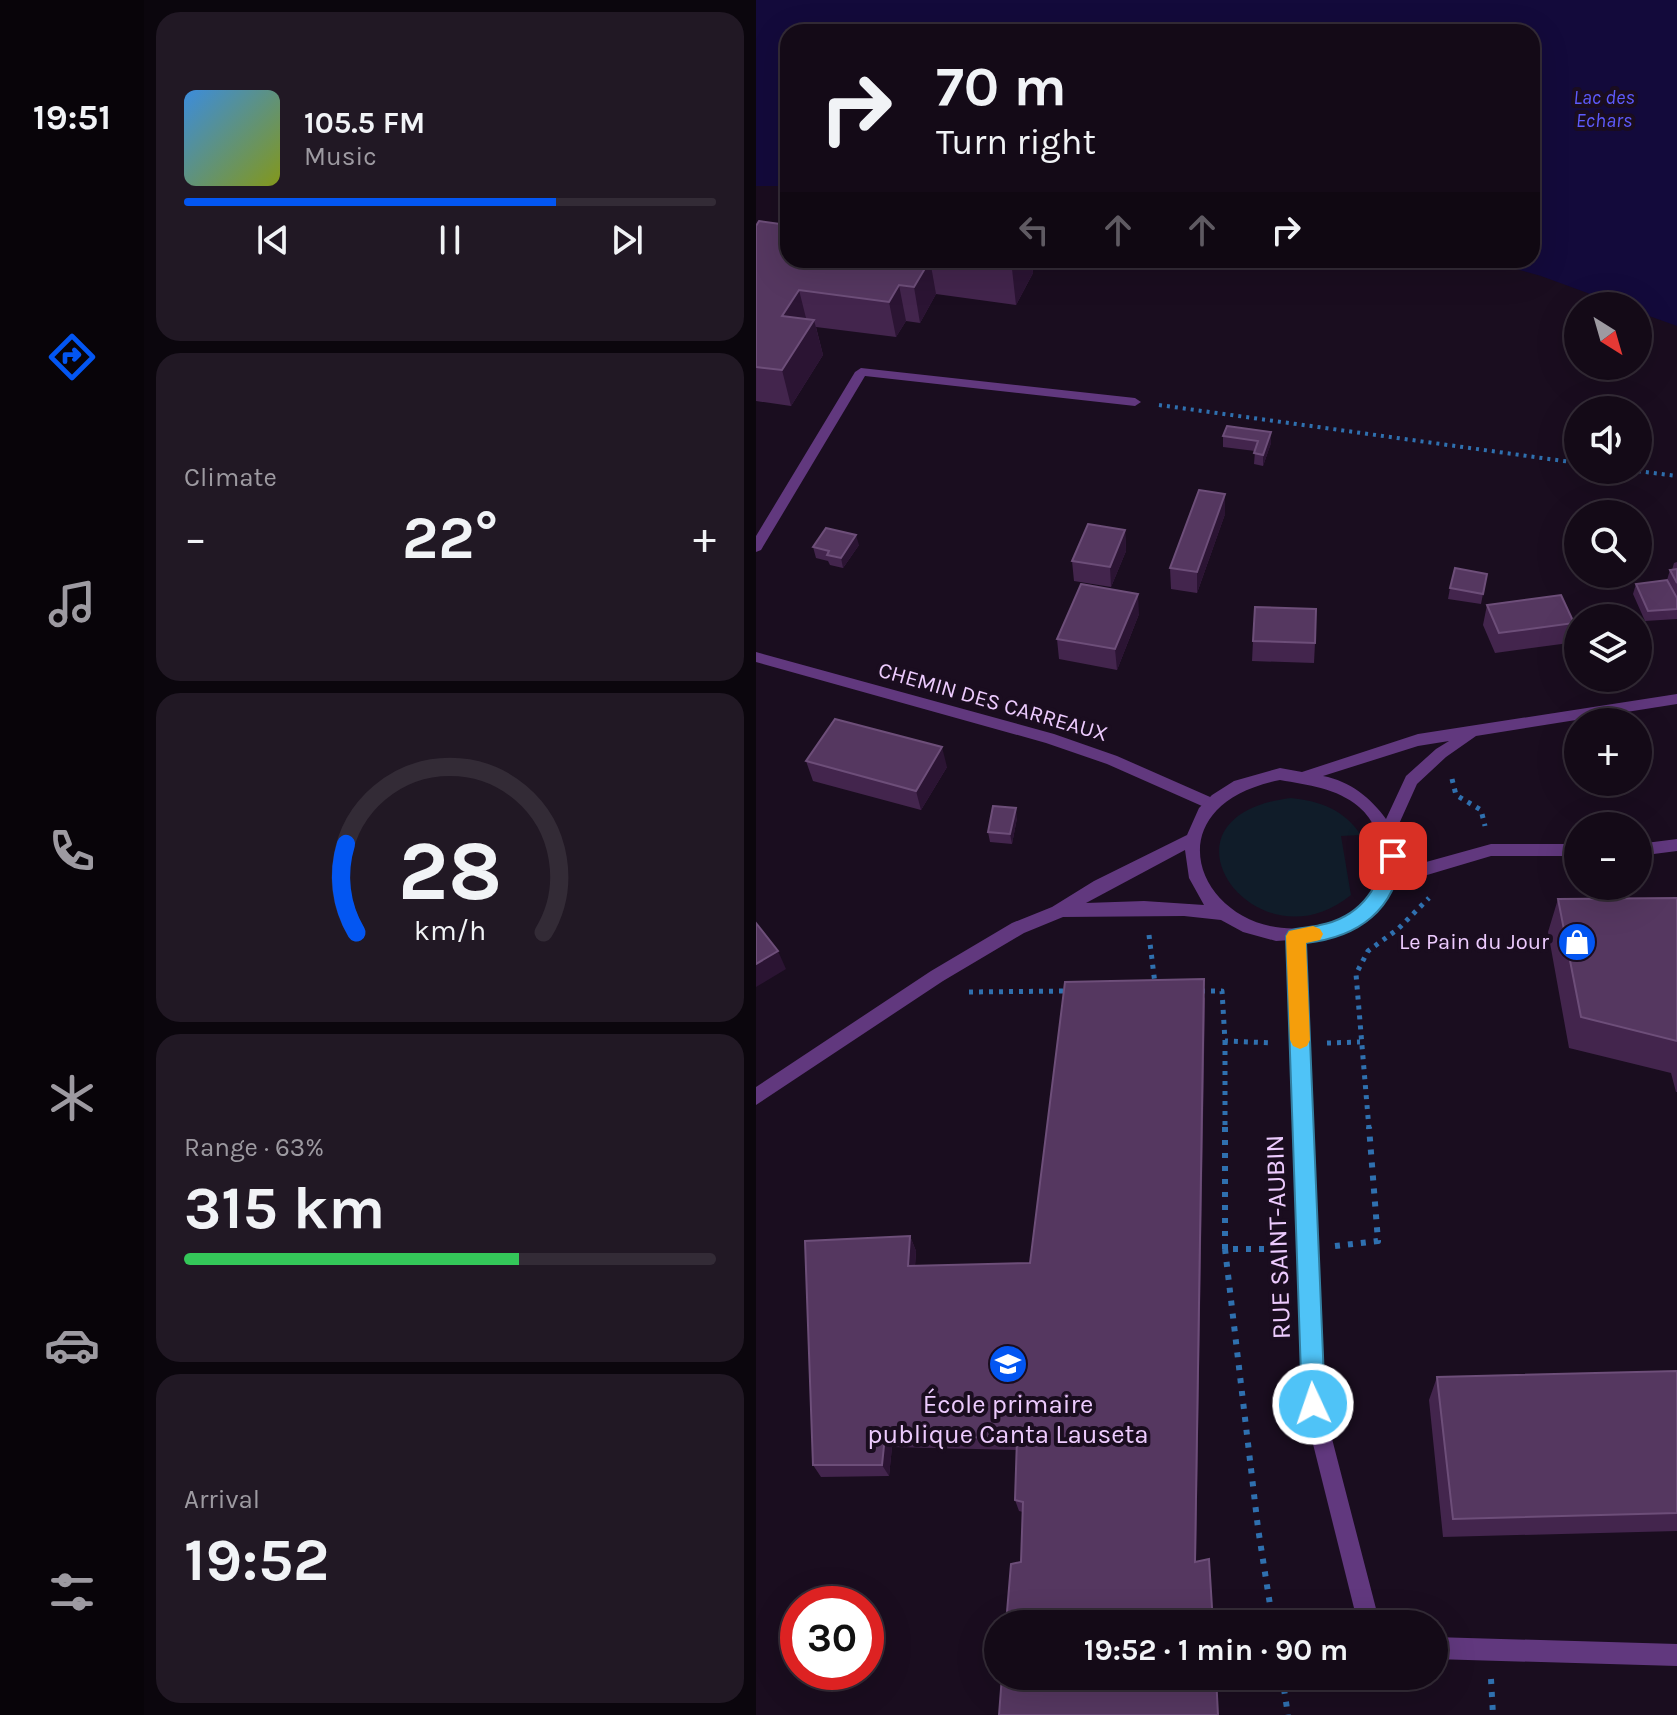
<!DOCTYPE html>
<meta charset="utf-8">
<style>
body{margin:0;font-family:Karla,sans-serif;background:#211824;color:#f1f3f6;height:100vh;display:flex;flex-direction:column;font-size:30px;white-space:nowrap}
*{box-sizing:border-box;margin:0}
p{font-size:26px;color:#9d9aa1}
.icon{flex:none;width:44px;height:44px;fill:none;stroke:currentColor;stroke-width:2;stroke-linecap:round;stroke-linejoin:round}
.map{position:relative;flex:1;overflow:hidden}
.side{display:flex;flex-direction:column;gap:12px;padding:12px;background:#0b060d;width:612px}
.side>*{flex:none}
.hud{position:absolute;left:24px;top:24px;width:760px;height:244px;border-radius:24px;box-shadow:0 8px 32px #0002,0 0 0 2px #332b36;background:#140a17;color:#f1f3f6;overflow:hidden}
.needle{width:52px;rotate:143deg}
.fabs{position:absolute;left:808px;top:292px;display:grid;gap:16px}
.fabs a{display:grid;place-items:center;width:88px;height:88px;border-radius:50%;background:#140a17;box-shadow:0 8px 32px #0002,0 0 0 2px #332b36;font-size:40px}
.speed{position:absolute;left:24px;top:1586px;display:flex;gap:16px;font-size:40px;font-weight:700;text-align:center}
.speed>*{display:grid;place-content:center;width:104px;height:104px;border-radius:50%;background:#140a17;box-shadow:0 8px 32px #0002,0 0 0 2px #332b36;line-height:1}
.speed .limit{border:12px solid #d22;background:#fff;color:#111}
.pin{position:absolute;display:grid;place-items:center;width:68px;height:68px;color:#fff;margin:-34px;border-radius:16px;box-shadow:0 4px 12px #0006}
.me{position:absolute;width:88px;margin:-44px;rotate:357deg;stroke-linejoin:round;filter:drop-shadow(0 0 6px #0008)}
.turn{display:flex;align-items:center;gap:28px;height:168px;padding:0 24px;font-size:36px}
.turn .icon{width:104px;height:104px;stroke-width:2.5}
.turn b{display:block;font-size:56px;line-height:68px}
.lanes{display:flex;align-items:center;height:76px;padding:0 24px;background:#0003;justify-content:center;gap:40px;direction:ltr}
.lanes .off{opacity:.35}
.big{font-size:60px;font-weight:700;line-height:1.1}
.side .widget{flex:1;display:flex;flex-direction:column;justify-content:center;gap:12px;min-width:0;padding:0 28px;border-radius:24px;background:#211824}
.side .dial{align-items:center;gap:0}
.dial svg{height:208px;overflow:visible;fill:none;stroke:#332b36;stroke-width:7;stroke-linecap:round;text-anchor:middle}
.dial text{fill:#f1f3f6;stroke:none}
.song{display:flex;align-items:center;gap:24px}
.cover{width:96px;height:96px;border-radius:12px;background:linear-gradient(135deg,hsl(210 70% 55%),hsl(70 70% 35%))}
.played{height:8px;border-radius:4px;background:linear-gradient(90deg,#0356f2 70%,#332b36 70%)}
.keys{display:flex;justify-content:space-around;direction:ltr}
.heat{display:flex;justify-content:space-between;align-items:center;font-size:44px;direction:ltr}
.charge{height:12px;border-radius:6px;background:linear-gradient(90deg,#34c759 63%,#332b36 0)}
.trip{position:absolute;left:228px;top:1610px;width:464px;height:80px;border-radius:40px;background:#140a17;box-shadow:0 8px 32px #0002,0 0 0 2px #332b36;font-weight:700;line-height:80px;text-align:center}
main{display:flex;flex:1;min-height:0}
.tab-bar{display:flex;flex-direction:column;width:144px;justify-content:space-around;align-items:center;background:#080409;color:#9d9aa1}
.tab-bar .icon{width:56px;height:56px}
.tab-bar .current{color:#0356f2}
.tab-bar b{font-size:36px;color:#f1f3f6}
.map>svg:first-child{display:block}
</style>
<main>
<nav class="tab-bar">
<b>19:51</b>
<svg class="icon current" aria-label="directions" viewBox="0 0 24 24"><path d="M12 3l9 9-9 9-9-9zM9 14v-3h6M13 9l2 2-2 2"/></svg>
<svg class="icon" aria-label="music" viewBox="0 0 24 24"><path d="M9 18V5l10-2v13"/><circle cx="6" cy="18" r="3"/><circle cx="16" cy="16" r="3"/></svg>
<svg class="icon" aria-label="phone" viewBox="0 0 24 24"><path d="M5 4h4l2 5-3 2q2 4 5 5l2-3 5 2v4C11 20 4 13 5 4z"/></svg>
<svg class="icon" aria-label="climate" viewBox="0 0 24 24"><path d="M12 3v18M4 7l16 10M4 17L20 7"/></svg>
<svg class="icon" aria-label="car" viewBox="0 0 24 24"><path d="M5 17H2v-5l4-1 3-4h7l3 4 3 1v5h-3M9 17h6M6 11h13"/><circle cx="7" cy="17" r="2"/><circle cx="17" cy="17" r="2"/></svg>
<svg class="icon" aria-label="filters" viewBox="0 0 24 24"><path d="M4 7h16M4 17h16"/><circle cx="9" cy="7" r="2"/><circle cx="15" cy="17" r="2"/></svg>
</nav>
<section class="side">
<div class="widget">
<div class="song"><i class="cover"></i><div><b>105.5 FM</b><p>Music</p></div></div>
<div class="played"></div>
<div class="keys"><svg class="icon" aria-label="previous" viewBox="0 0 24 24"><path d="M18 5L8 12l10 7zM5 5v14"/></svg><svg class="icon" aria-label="pause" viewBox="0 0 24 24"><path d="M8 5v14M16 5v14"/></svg><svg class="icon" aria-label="next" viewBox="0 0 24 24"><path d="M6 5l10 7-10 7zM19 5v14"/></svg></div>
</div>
<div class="widget"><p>Climate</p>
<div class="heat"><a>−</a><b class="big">22°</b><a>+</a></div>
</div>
<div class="widget dial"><svg viewBox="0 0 100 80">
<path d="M14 69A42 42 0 1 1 86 69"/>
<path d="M14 69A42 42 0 0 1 10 35" stroke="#0356f2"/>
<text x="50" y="56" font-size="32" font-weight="700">28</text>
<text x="50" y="72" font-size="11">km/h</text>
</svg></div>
<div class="widget"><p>Range · 63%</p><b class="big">315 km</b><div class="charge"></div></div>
<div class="widget"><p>Arrival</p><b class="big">19:52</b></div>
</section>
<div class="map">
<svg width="921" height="1715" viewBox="0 0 921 1715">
<rect width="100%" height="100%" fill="#1a0d1f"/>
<path fill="#101c29" d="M535 798C565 801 588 810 605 835L585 836 595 895C500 973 386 816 535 798Z"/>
<path fill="#130a3b" d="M0 0H921V326L882 312V306H867L785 276 727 260H776V32H32V186H0Z"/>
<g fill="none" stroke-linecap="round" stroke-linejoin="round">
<path stroke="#2f70af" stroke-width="4" stroke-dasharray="3 5" stroke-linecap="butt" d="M403 405 822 463
M874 470 921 476"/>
<path stroke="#2f70af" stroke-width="5" stroke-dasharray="4 6" stroke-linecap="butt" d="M696 779 700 795 725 810 729 826
M393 935 399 984
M445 991H466L469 1041 517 1043
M213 992 311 991
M469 1041V1129
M571 1043 604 1042
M613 1129 600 974 612 951 642 929 673 898"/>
<path stroke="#2f70af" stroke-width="6" stroke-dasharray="5 8" stroke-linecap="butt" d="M469 1127V1249H521
M579 1246 622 1241 613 1127
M469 1249 502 1528 517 1624
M526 1676 532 1715
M735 1679 737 1715"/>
<path fill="#61387e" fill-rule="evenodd" d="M105 368 379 398 385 402 379 406 109 376 5 550 0 552V536L99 372Z"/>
<path fill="#61387e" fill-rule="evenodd" d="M0 652 298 734 361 756 461 800 463 804 455 810 351 764 290 743 0 662Z
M921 839V851L882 856V844Z
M735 844H822V856H735L634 886 628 884 626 879 628 874 634 872Z
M540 929 546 931 548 936 567 1404 624 1624H602L547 1404 532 936 534 931Z
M678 1637 921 1644V1666L678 1659Z"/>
<path fill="#61387e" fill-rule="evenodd" d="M921 694V704L720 736 690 757 661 784 638 835 643 862 633 896 612 921 579 937 520 941 487 932 465 920 428 916 307 917 268 933 187 981 0 1105V1087L175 971 256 923 296 907 338 881 431 835 443 808 456 795 478 781 524 768 546 772 662 734ZM693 741 680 749 650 776 630 819C615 798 594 781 567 776L662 746ZM524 780C552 785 581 788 603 807 636 835 633 896 593 915 465 976 369 811 524 780ZM429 850 433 878 448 905 388 901 330 903Z"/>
</g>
<path fill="#43254d" d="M0 226 32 260H276L277 273 260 305 180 294 164 323 150 321 140 337 60 327 67 355 35 406 0 401Z
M467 436 515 443 507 466 498 464 499 451 467 447Z
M469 514 441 593 415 589 414 568Z
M369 530 370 551 355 587 318 581 316 561Z
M103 545 87 568 74 565 72 561 60 558 57 547Z
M921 562V619L889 621 877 594 880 584 911 580 914 570H916L918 563Z
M731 574 725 604 692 599 694 588Z
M731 605 818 623 813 643 739 653 727 625Z
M383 614 361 670 303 659 301 639Z
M497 641 559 643 558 663 496 661Z
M50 761 191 767 165 810 57 781Z
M261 818 256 844 234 842 232 832Z
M921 898V1092H920L915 1073 813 1048 792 932 802 899Z
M449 997 440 1562 457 1624 265 1562 267 1512 263 1511 259 1500 261 1450 136 1447 133 1476 65 1477 57 1465 154 1236 160 1251 159 1266 274 1263Z
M921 1371V1531L687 1537 673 1400 681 1377Z"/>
<path fill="#2b1433" d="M174 260 180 294 164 323 158 287Z
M261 260H276L277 273 260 305 256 269Z
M143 285 150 321 140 337 133 302Z
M43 290 52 326 26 316Z
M58 320 67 355 35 406 26 370Z
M515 432V443L507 466V455Z
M469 494V514L441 593V572Z
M369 530 370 551 355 587 354 567Z
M100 535 103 545 87 568 85 558Z
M382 594 383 614 361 670 359 649Z
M186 747 191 767 165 810 160 791Z
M260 808 261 818 256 844 254 834Z
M22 951 30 969 0 987V964Z
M154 1236 160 1251 158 1281 152 1266Z
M129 1436 136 1447 133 1476 126 1465Z"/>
<path fill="#553760" stroke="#6d4e79" stroke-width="2" d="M3 221 32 225V260H174L158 287 143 285 133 302 43 290 26 316 58 320 26 370 0 367V226Z
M182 260H261L256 269Z
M471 426 515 432 507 455 498 453 502 441 467 436Z
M443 490 469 494 441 572 414 568Z
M332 524 369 530 354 567 316 561Z
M70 528 100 535 85 558 71 555 73 551 57 547Z
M699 568 731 574 727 594 694 588Z
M921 569V583L914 570Z
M911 580 921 598V609L892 611 880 584Z
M325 584 382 594 359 649 301 639Z
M805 595 818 623 743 633 731 605Z
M499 607 560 609 559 643 497 641Z
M79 719 186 747 160 791 50 761Z
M237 806 260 808 254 834 232 832Z
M921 898V1041L825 1017 802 899Z
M0 923 22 951 0 964Z
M448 979 439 1562 453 1559 457 1624H250L255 1564 265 1562 267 1502 259 1500 261 1438 129 1436 126 1465H57L49 1241 154 1236 152 1266 274 1263 309 982Z
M921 1371V1513L697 1519 681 1377Z
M246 1676H460L462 1715H243Z"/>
<path fill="#4fc3f7" stroke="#337fa1" stroke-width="2" d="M637 848 646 856C639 910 603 937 550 943L569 1404 566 1412 557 1415 549 1412 546 1404 530 936 533 931C543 927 554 928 564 925 601 918 623 891 628 856Z"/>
<path fill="#f59e0b" d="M557 926 564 929 567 934 564 940 550 943 554 1040 551 1046 544 1049 537 1046 534 1040 530 936 533 931Z"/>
<defs>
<g id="shop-disc" transform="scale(2)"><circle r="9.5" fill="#0356f2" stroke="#1a0d1f"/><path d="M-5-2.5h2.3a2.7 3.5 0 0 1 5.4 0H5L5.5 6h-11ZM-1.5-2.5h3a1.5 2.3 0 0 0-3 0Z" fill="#fff"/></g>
<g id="school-disc" transform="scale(2)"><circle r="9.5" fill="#0356f2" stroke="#1a0d1f"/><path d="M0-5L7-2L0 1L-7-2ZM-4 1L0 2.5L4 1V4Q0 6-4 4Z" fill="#fff"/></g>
</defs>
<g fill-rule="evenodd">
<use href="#shop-disc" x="821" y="942"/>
<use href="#school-disc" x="252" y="1364"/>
</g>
<g text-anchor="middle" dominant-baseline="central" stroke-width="8" stroke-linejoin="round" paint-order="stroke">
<g font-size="20" font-style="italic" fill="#5e5bfd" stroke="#1a0d1f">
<text x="848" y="97">Lac des<tspan x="848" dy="23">Echars</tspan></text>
</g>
<g font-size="22" fill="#edcbfe" stroke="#1a0d1f">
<text transform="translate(237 702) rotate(16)">CHEMIN DES CARREAUX</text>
</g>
<g font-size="22" fill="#edcbfe" stroke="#1a0d1f" text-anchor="end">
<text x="793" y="942">Le Pain du Jour</text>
</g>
<g font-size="26" fill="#edcbfe" stroke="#1a0d1f">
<text transform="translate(522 1237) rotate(-92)">RUE SAINT-AUBIN</text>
</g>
<g font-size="26" fill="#edcbfe" stroke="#1a0d1f">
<text x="252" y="1404">École primaire<tspan x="252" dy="30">publique Canta Lauseta</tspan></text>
</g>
</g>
</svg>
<div class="fabs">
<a><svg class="needle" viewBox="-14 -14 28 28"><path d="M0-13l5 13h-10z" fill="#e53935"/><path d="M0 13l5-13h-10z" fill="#9d9aa1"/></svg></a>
<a><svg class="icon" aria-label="sound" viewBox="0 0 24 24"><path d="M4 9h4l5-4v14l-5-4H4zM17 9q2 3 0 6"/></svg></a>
<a><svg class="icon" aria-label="search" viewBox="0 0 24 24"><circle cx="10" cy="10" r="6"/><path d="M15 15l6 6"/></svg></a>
<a><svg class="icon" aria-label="layers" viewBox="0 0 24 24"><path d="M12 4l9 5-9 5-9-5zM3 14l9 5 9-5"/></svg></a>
<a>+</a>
<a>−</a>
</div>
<div class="speed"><div class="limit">30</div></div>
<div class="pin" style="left:637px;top:856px;background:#d93025"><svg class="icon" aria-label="arrive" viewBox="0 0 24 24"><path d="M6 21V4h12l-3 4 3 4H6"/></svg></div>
<svg class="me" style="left:557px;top:1404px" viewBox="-20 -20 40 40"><circle r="17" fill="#4fc3f7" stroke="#fff" stroke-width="3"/><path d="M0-11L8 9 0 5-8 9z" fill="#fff"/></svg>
<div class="trip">19:52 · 1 min · 90 m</div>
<div class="hud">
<div class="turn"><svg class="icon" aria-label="right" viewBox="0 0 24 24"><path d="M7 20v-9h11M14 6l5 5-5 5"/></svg><div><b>70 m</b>Turn right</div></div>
<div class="lanes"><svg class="icon off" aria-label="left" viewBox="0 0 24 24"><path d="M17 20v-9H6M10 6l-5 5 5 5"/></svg><svg class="icon off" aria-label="ahead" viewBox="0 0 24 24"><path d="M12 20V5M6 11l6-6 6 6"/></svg><svg class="icon off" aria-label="ahead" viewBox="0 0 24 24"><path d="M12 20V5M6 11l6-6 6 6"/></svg><svg class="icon" aria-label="right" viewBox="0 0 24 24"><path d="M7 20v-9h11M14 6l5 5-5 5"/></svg></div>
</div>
</div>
</main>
